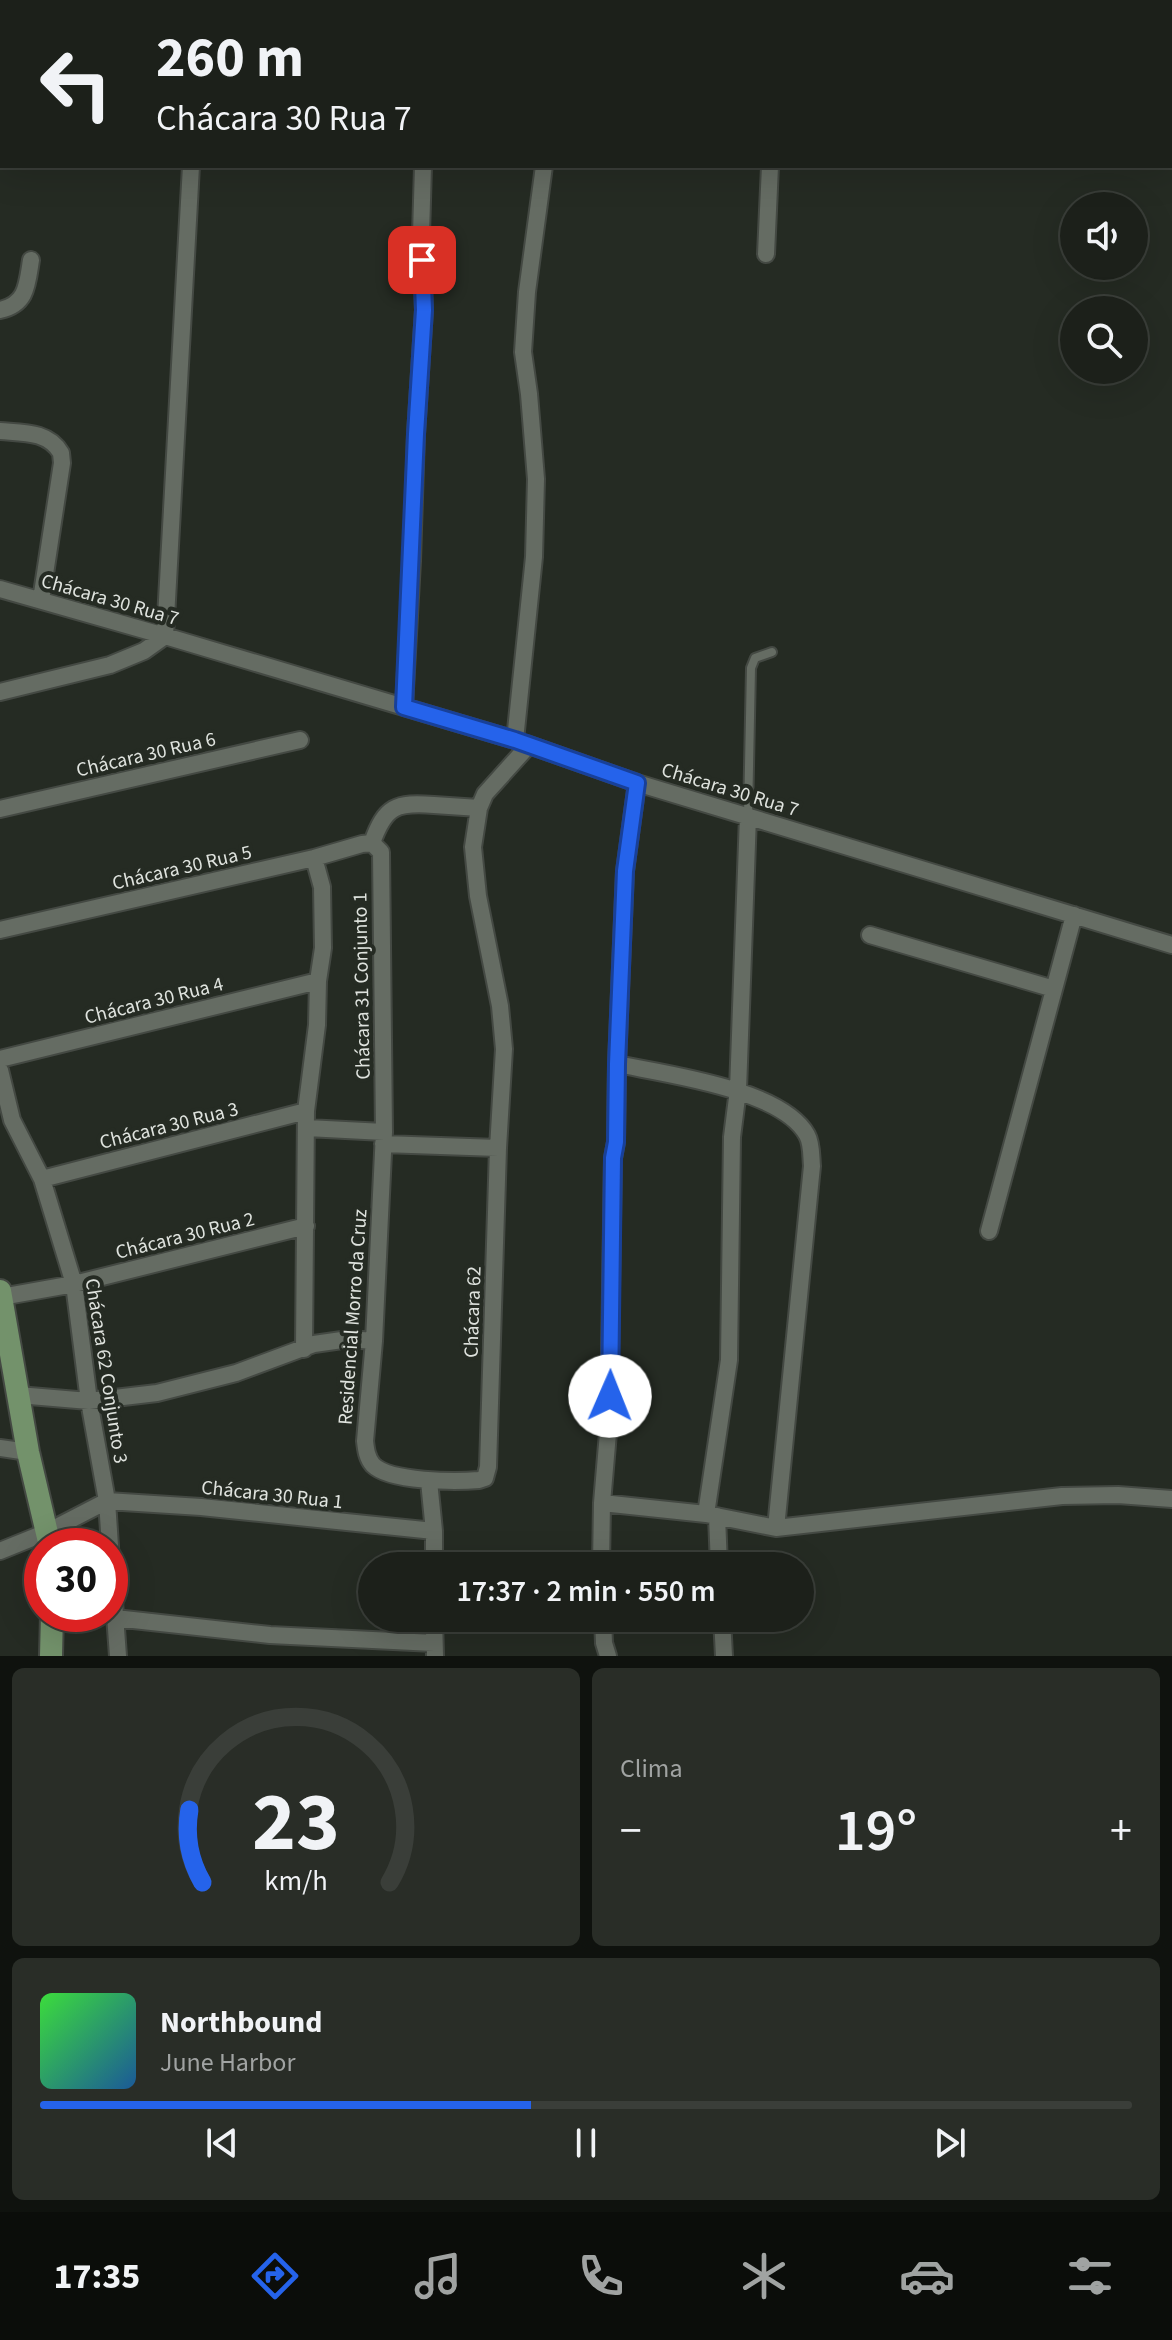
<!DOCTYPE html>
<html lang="pt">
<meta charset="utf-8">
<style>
body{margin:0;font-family:"Source Sans 3",sans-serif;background:#292d27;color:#f1f3f6;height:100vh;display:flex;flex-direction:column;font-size:30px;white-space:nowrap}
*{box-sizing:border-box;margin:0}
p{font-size:26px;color:#a0a3a2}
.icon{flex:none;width:44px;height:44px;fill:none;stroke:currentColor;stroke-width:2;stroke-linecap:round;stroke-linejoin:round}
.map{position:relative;height:1656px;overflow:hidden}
.details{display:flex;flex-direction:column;gap:12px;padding:12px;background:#0f120e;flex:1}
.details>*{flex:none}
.banner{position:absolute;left:0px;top:0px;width:1172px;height:168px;box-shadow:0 8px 32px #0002,0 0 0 2px #3a3e39;background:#1c201a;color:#f1f3f6;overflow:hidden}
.controls{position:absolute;left:1060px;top:192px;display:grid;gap:16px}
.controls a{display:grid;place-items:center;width:88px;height:88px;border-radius:50%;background:#1c201a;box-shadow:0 8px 32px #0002,0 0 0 2px #3a3e39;font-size:40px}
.speed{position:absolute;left:24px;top:1528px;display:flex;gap:16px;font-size:40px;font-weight:700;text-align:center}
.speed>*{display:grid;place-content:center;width:104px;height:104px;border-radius:50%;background:#1c201a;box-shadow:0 8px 32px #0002,0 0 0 2px #3a3e39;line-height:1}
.speed .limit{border:12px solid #d22;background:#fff;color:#111}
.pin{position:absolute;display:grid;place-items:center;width:68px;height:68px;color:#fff;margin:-34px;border-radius:16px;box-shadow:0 4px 12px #0006}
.me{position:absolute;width:88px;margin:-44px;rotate:1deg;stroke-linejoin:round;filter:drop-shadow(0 0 6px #0008)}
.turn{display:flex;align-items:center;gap:28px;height:168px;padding:0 24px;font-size:36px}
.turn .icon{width:104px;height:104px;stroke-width:2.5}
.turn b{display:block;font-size:56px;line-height:68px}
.big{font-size:60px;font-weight:600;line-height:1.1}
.details .tile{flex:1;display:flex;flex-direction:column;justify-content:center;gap:12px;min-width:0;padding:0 28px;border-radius:12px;background:#292d27}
.details .dial{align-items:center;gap:0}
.dial svg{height:208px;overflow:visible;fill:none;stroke:#3a3e39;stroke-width:7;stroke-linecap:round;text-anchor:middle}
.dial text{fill:#f1f3f6;stroke:none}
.song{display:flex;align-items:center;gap:24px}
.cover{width:96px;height:96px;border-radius:12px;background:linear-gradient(135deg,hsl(120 70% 55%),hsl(210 70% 35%))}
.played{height:8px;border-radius:4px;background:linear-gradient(90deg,#2563eb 45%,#3a3e39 45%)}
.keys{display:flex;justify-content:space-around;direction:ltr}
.heat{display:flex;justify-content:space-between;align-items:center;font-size:44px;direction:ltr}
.details .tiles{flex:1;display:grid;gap:12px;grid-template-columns:1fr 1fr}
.tile:last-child{grid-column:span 2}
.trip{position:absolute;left:358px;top:1552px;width:456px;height:80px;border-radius:40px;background:#1c201a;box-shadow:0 8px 32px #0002,0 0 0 2px #3a3e39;font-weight:600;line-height:80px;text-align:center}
.dock{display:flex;height:128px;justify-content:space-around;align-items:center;background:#0b0d0a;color:#a0a3a2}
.dock .icon{width:56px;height:56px}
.dock .active{color:#2563eb}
.dock b{font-size:36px;color:#f1f3f6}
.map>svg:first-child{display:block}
</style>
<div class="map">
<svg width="1172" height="1656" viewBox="0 0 1172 1656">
<rect width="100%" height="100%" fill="#252b23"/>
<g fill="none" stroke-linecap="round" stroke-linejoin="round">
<g stroke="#444943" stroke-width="12">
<path id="service" d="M748 816 751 668 755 658 772 652"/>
</g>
<g stroke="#444943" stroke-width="20">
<path id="minor" d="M189 2V0
M433 2 434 0
M561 2V0
M775 2V0
M0 113 2 112
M766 254 770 166
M0 310C27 304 27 285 31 260
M0 431C23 433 48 431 61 453L62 463 41 600
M0 589 165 636 515 740 637 783 1172 945
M0 692 110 665 144 651 165 636 191 166
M404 707 412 561 416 434 424 310 421 235 423 166
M515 740 534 557 536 479 529 394 523 352 527 292 544 166
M0 809 300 740
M372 843 381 852 384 1132 374 1341 365 1441C366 1450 367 1458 373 1465 390 1482 456 1482 479 1480L485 1478 488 1467 498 1148 504 1049 500 1006 478 896 473 847 479 808 485 794 529 745
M372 843C385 806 396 802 434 805 449 806 464 807 479 808
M0 930 314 858 362 844 372 843
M870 935 1054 989
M0 1059 318 981
M617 1064C665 1074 782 1089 807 1135 812 1144 811 1156 812 1166L776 1528
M0 1070 12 1120 42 1179 74 1284 89 1401 107 1501 110 1546
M307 1128 384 1132
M383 1144 498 1148
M42 1179 306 1111
M989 1231 1074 915
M1 1297 74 1284 306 1226
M304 1349 306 1111 317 1025 318 981 323 948 322 887 314 858
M18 1395 89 1401 157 1393 236 1373 314 1344 349 1339 374 1341
M0 1448 28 1452
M429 1481 434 1531V1566
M107 1501 201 1507 434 1531
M602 1503 706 1514 776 1528 1062 1496 1118 1495 1172 1499
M706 1514 729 1360 732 1137 738 1090 748 816
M717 1516 719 1566
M110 1547 118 1656
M0 1551 47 1532 107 1501
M601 1566 602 1503 609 1421 613 1158 616 1142 617 1064 625 871 637 783
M115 1618 270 1635 434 1643
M434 1618 435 1656
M603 1618 604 1643 608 1656
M722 1618 724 1656"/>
</g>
<g stroke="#444943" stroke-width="26">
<path id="primary" d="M0 1291 28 1452 50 1546
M51 1656 52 1614"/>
</g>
<use href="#service" stroke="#656c63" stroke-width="8"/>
<use href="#minor" stroke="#656c63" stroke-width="16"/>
<use href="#primary" stroke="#73926b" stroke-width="22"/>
</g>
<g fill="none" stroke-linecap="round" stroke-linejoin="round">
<g stroke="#184099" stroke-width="20">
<path id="route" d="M422 260 424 310 416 434 404 707 515 740 637 783 625 871 617 1064 616 1142 613 1158 610 1396"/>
</g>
<use href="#route" stroke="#2563eb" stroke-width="14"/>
</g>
<g text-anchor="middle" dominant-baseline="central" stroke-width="8" stroke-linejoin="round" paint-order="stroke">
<g font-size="20" fill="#dfe3de" stroke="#252b23">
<text transform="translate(110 600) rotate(16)">Chácara 30 Rua 7</text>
<text transform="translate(146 755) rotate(-13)">Chácara 30 Rua 6</text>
<text transform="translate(730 790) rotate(17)">Chácara 30 Rua 7</text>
<text transform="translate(182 868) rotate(-13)">Chácara 30 Rua 5</text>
<text transform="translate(362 986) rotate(-91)">Chácara 31 Conjunto 1</text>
<text transform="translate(154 1001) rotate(-14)">Chácara 30 Rua 4</text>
<text transform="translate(169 1126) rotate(-14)">Chácara 30 Rua 3</text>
<text transform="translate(185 1236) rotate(-14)">Chácara 30 Rua 2</text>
<text transform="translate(473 1312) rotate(-88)">Chácara 62</text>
<text transform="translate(353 1317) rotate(-86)">Residencial Morro da Cruz</text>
<text transform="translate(106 1371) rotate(81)">Chácara 62 Conjunto 3</text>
<text transform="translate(272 1495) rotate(6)">Chácara 30 Rua 1</text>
</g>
</g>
</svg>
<div class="controls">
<a><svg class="icon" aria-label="sound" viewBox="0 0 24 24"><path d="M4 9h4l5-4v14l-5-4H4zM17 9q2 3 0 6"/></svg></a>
<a><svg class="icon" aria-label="search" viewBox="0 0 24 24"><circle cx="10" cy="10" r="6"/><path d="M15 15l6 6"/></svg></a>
</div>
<div class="speed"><div class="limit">30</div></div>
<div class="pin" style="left:422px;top:260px;background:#d93025"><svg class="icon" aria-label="arrive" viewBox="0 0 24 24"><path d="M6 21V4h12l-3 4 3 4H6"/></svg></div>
<svg class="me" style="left:610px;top:1396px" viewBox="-20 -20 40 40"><circle r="19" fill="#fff"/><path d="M0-13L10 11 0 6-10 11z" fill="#2563eb"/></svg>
<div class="trip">17:37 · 2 min · 550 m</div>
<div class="banner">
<div class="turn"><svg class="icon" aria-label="left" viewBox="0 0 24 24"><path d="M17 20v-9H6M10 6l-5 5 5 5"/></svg><div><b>260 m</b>Chácara 30 Rua 7</div></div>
</div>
</div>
<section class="details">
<div class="tiles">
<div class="tile dial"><svg viewBox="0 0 100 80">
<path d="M14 69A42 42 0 1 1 86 69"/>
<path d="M14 69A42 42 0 0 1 9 41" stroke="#2563eb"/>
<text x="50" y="56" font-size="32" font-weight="700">23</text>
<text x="50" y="72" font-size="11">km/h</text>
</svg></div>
<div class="tile"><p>Clima</p>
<div class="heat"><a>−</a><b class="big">19°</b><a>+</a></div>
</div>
<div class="tile">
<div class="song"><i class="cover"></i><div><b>Northbound</b><p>June Harbor</p></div></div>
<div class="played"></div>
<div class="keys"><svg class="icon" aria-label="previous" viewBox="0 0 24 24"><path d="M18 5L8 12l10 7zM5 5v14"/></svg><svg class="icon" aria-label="pause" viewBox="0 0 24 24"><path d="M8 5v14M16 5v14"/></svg><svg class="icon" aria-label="next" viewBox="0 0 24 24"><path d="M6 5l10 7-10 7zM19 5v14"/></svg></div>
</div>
</div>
</section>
<nav class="dock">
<b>17:35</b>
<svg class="icon active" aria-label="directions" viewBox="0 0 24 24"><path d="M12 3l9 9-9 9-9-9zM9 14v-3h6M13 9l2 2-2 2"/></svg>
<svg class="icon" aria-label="music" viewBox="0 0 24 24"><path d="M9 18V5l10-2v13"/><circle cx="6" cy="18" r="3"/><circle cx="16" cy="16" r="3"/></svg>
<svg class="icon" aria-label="phone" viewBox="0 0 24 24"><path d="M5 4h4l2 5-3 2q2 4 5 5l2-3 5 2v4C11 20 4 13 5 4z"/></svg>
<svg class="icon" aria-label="climate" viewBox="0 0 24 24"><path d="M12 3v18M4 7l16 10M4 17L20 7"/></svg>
<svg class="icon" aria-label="car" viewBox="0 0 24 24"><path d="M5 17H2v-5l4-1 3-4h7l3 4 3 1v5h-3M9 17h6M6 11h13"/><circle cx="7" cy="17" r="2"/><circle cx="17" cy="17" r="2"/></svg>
<svg class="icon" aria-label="filters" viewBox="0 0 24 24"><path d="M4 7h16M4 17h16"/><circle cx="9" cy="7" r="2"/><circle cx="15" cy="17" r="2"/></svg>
</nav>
